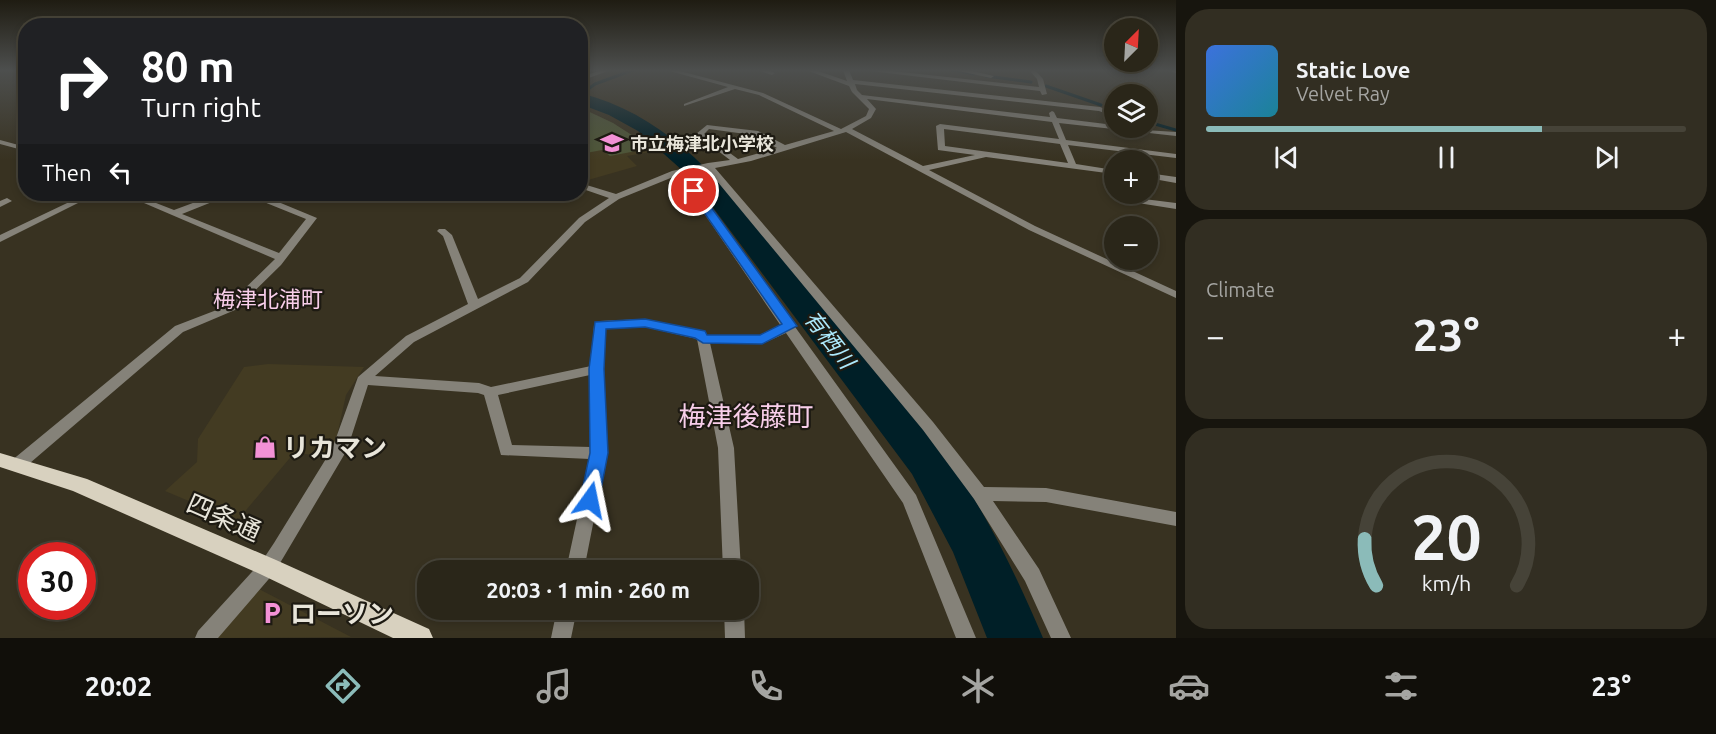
<!DOCTYPE html>
<meta charset="utf-8">
<style>
body{margin:0;font-family:Ubuntu,"Noto Sans JP",sans-serif;background:#322e22;color:#f1f3f6;height:100vh;display:flex;flex-direction:column;font-size:22px;white-space:nowrap}
*{box-sizing:border-box;margin:0}
p{font-size:20px;color:#a5a5a2}
.icon{flex:none;width:33px;height:33px;fill:none;stroke:currentColor;stroke-width:2;stroke-linecap:round;stroke-linejoin:round}
.map{position:relative;flex:1;overflow:hidden}
.details{display:flex;flex-direction:column;gap:9px;padding:9px;background:#17150e;width:540px}
.details>*{flex:none}
.top-card{position:absolute;left:18px;top:18px;width:570px;height:183px;border-radius:24px;box-shadow:0 3px 9px #0003,0 0 0 2px #464338;background:#202124;color:#fff;overflow:hidden}
.needle{width:39px;rotate:24deg}
.fabs{position:absolute;left:1104px;top:18px;display:grid;gap:12px}
.fabs a{display:grid;place-items:center;width:54px;height:54px;border-radius:50%;background:#2a2619;box-shadow:0 3px 9px #0003,0 0 0 2px #464338;font-size:30px}
.speed{position:absolute;left:18px;top:542px;display:flex;gap:12px;font-size:30px;font-weight:700;text-align:center}
.speed>*{display:grid;place-content:center;width:78px;height:78px;border-radius:50%;background:#2a2619;box-shadow:0 3px 9px #0003,0 0 0 2px #464338;line-height:1}
.speed .limit{border:9px solid #d22;background:#fff;color:#111}
.pin{position:absolute;display:grid;place-items:center;width:51px;height:51px;color:#fff;margin:-26px;border:3px solid #fff;border-radius:50%;box-shadow:0 2px 6px #0007}
.me{position:absolute;width:66px;margin:-33px;rotate:12deg;stroke-linejoin:round;filter:drop-shadow(0 0 4px #0008)}
.turn{display:flex;align-items:center;gap:21px;height:126px;padding:0 24px;font-size:27px}
.turn .icon{width:78px;height:78px;stroke-width:2.5}
.turn b{display:block;font-size:42px;line-height:51px}
.then{display:flex;align-items:center;height:57px;padding:0 24px;background:#0003;gap:12px;font-size:22px}
.big{font-size:45px;font-weight:600;line-height:1.1}
.details .widget{flex:1;display:flex;flex-direction:column;justify-content:center;gap:9px;min-width:0;padding:0 21px;border-radius:24px;background:#322e22}
.details .dial{align-items:center;gap:0}
.dial svg{height:156px;overflow:visible;fill:none;stroke:#464338;stroke-width:7;stroke-linecap:round;text-anchor:middle}
.dial text{fill:#f1f3f6;stroke:none}
.song{display:flex;align-items:center;gap:18px}
.cover{width:72px;height:72px;border-radius:9px;background:linear-gradient(135deg,hsl(220 70% 55%),hsl(190 70% 35%))}
.played{height:6px;border-radius:3px;background:linear-gradient(90deg,#8bbbb9 70%,#464338 70%)}
.keys{display:flex;justify-content:space-around;direction:ltr}
.heat{display:flex;justify-content:space-between;align-items:center;font-size:33px;direction:ltr}
.trip{position:absolute;left:417px;top:560px;width:342px;height:60px;border-radius:24px;background:#2a2619;box-shadow:0 3px 9px #0003,0 0 0 2px #464338;font-weight:600;line-height:60px;text-align:center}
.menu{display:flex;height:96px;justify-content:space-around;align-items:center;background:#110f0a;color:#a5a5a2}
.menu .icon{width:42px;height:42px}
.menu .selected{color:#8bbbb9}
.menu b{font-size:27px;color:#f1f3f6}
main{display:flex;flex:1;min-height:0}
.map>svg:first-child{display:block}
</style>
<main>
<div class="map">
<svg width="1176" height="638" viewBox="0 0 1176 638">
<rect width="100%" height="100%" fill="#383221"/>
<path fill="#433b22" d="M580 107 613 123 656 151 627 156 637 166 581 182Z
M268 364 364 367 346 395 336 440 326 456 294 453 237 521 165 491 197 462 198 439 244 367Z
M259 589 351 637 217 638Z"/>
<path fill="#4e5637" d="M581 108 613 123 652 148 610 156 602 150 581 154Z"/>
<g fill="none" stroke-linecap="round" stroke-linejoin="round">
<path stroke="#001f27" stroke-width="3" d="M952 70 974 74
M986 76 1031 82
M1046 86 1101 105
M584 92 595 84 633 70
M584 94 588 100
M1148 122 1176 130"/>
<path fill="#001f27" fill-rule="evenodd" d="M580 93C685 119 744 212 809 290 853 343 901 395 942 450 984 507 1015 573 1043 638H987L953 552 912 474 691 178 638 131 609 115 580 104Z"/>
<path fill="#858279" fill-rule="evenodd" d="M602 70H611L580 81V77Z
M666 70H676L763 93 841 129 866 116 869 109 852 92 849 86 806 70H815L847 81 843 70H849L853 80 1100 107 1112 112 1114 124 1112 123 1107 114 1099 111 855 84 857 90 862 95 1050 117 1049 113 1052 111 1054 112 1057 118 1114 125V128L1176 132V136L1059 123 1066 140 1176 154V158L1068 145 1076 164 1114 170V174L986 157 929 170 1035 226 1176 291V298L1029 230 846 132 751 161 715 168 933 422 984 487 1046 488 1176 512V526L1046 502 993 501 1039 569 1071 638H1051L1025 581 974 499 923 430 707 169 685 174 916 495 976 638H956L903 503 786 333 762 344 710 343 734 448 741 570H723L718 448 697 339 645 327 606 328 604 369 607 453 584 570H566L590 459 501 455 484 395 478 393 368 385 347 450 286 553 274 573 218 638H195L198 631 262 561 274 543 332 449 358 377 406 336 468 304 443 236 437 231 439 229H445L452 235 478 299 520 278 579 218 609 198 580 188V183L616 194 672 171 708 163 730 160 696 134 707 125 758 131 785 145 834 131 759 95 735 89 684 106V104L728 87ZM867 99 1052 122 1059 139 940 124 936 126 938 150 975 155 923 166 852 129 871 118 876 109ZM709 129 753 135 777 148 738 159 704 134ZM944 129 1060 144 1068 163 945 146ZM678 175 781 326 760 336 707 335 704 332 645 319 600 321 594 325 591 366 491 387 479 383 375 376 414 342 528 282 585 222 619 199ZM590 375 591 447 512 445 498 395Z
M757 70H768L775 73 772 75Z
M862 70H883L1039 87 1037 79 1029 70H1035L1043 79 1047 94 1042 95 1040 91Z
M954 70H968L994 76 991 78Z
M1168 70H1176V73L1169 71Z
M0 140 26 147V151L0 144Z
M1148 173 1176 177V183L1148 178Z
M86 194H96L0 242V235Z
M123 194H133L174 210 217 194H228L227 196 182 214 279 253 306 219 249 196 248 194H259L317 218 281 265 235 310 183 332 23 469 17 471 11 469 9 465 11 461 175 326 227 306 275 259Z
M475 194C494 192 513 196 533 197 541 197 548 193 556 194L538 203 479 197Z
M1133 194H1141L1144 199 1176 203V209L1138 203Z
M7 198 12 201 0 207V201Z
M557 609H577L571 638H551Z
M724 609H744L745 638H725Z"/>
<path fill="#d8d1bf" fill-rule="evenodd" d="M0 453 87 479 276 560 429 629 433 638H393L260 574 73 491 0 467Z"/>
</g>
<linearGradient id="sky" x2="0" y2="1"><stop stop-color="#1f1c12"/><stop offset="0.44" stop-color="#4d4f4e"/><stop offset="1" stop-color="#4d4f4e" stop-opacity="0"/></linearGradient>
<rect width="1176" height="160" fill="url(#sky)"/>
<path fill="#1a73e8" stroke="#114b97" stroke-width="1.5" d="M691 189H698L797 326 762 344 703 343 695 338 645 327 606 329 604 369 608 453 599 500 596 505 590 507 583 505 580 500 590 453 589 369 595 322 645 319 705 331 707 335H760L782 324 689 191Z"/>
<defs>
<g id="school-bare" transform="scale(1.8)"><path d="M0-5L7-2L0 1L-7-2ZM-4 1L0 2.5L4 1V4Q0 6-4 4Z" fill="#f391d6" stroke="#1d1a12" stroke-width="2.5" paint-order="stroke"/></g>
<g id="shop-bare" transform="scale(1.8)"><path d="M-5-2.5h2.3a2.7 3.5 0 0 1 5.4 0H5L5.5 6h-11ZM-1.5-2.5h3a1.5 2.3 0 0 0-3 0Z" fill="#f391d6" stroke="#1d1a12" stroke-width="2.5" paint-order="stroke"/></g>
<g id="parking-bare" transform="scale(1.8)"><path d="M-3.5-5.5H1a3.5 3.5 0 0 1 0 7H-1V5.5H-3.5ZM-1-3.4V-.6H.8a1.4 1.4 0 0 0 0-2.8Z" fill="#f391d6" stroke="#1d1a12" stroke-width="2.5" paint-order="stroke"/></g>
</defs>
<g fill-rule="evenodd">
<use href="#school-bare" x="612" y="143"/>
<use href="#shop-bare" x="265" y="447"/>
<use href="#parking-bare" x="272" y="613"/>
</g>
<g text-anchor="middle" dominant-baseline="central" stroke-width="4.5" stroke-linejoin="round" paint-order="stroke">
<g font-size="18" font-weight="bold" fill="#e8e5da" stroke="#1d1a12" text-anchor="start">
<text x="630" y="143">市立梅津北小学校</text>
</g>
<g font-size="22" fill="#f8ceea" stroke="#1d1a12">
<text x="268" y="298">梅津北浦町</text>
</g>
<g font-size="22" font-style="italic" fill="#adeafd" stroke="#1d1a12">
<text transform="translate(830 339) rotate(52)">有栖川</text>
</g>
<g font-size="26" font-weight="bold" fill="#e8e5da" stroke="#1d1a12" text-anchor="start">
<text x="283" y="447">リカマン</text>
<text x="290" y="613">ローソン</text>
</g>
<g font-size="26" fill="#e8e5da" stroke="#1d1a12">
<text transform="translate(224 517) rotate(24)">四条通</text>
</g>
<g font-size="27" fill="#f8ceea" stroke="#1d1a12">
<text x="746" y="416">梅津後藤町</text>
</g>
</g>
</svg>
<div class="fabs">
<a><svg class="needle" viewBox="-14 -14 28 28"><path d="M0-13l5 13h-10z" fill="#e53935"/><path d="M0 13l5-13h-10z" fill="#a5a5a2"/></svg></a>
<a><svg class="icon" aria-label="layers" viewBox="0 0 24 24"><path d="M12 4l9 5-9 5-9-5zM3 14l9 5 9-5"/></svg></a>
<a>+</a>
<a>−</a>
</div>
<div class="speed"><div class="limit">30</div></div>
<div class="pin" style="left:694px;top:191px;background:#d93025"><svg class="icon" aria-label="arrive" viewBox="0 0 24 24"><path d="M6 21V4h12l-3 4 3 4H6"/></svg></div>
<svg class="me" style="left:590px;top:500px" viewBox="-20 -20 40 40"><path d="M0-17L14 15 0 8-14 15z" fill="#1a73e8" stroke="#fff" stroke-width="4"/></svg>
<div class="trip">20:03 · 1 min · 260 m</div>
<div class="top-card">
<div class="turn"><svg class="icon" aria-label="right" viewBox="0 0 24 24"><path d="M7 20v-9h11M14 6l5 5-5 5"/></svg><div><b>80 m</b>Turn right</div></div>
<div class="then">Then<svg class="icon" aria-label="left" viewBox="0 0 24 24"><path d="M17 20v-9H6M10 6l-5 5 5 5"/></svg></div>
</div>
</div>
<section class="details">
<div class="widget">
<div class="song"><i class="cover"></i><div><b>Static Love</b><p>Velvet Ray</p></div></div>
<div class="played"></div>
<div class="keys"><svg class="icon" aria-label="previous" viewBox="0 0 24 24"><path d="M18 5L8 12l10 7zM5 5v14"/></svg><svg class="icon" aria-label="pause" viewBox="0 0 24 24"><path d="M8 5v14M16 5v14"/></svg><svg class="icon" aria-label="next" viewBox="0 0 24 24"><path d="M6 5l10 7-10 7zM19 5v14"/></svg></div>
</div>
<div class="widget"><p>Climate</p>
<div class="heat"><a>−</a><b class="big">23°</b><a>+</a></div>
</div>
<div class="widget dial"><svg viewBox="0 0 100 80">
<path d="M14 69A42 42 0 1 1 86 69"/>
<path d="M14 69A42 42 0 0 1 8 45" stroke="#8bbbb9"/>
<text x="50" y="56" font-size="32" font-weight="700">20</text>
<text x="50" y="72" font-size="11">km/h</text>
</svg></div>
</section>
</main>
<nav class="menu">
<b>20:02</b>
<svg class="icon selected" aria-label="directions" viewBox="0 0 24 24"><path d="M12 3l9 9-9 9-9-9zM9 14v-3h6M13 9l2 2-2 2"/></svg>
<svg class="icon" aria-label="music" viewBox="0 0 24 24"><path d="M9 18V5l10-2v13"/><circle cx="6" cy="18" r="3"/><circle cx="16" cy="16" r="3"/></svg>
<svg class="icon" aria-label="phone" viewBox="0 0 24 24"><path d="M5 4h4l2 5-3 2q2 4 5 5l2-3 5 2v4C11 20 4 13 5 4z"/></svg>
<svg class="icon" aria-label="climate" viewBox="0 0 24 24"><path d="M12 3v18M4 7l16 10M4 17L20 7"/></svg>
<svg class="icon" aria-label="car" viewBox="0 0 24 24"><path d="M5 17H2v-5l4-1 3-4h7l3 4 3 1v5h-3M9 17h6M6 11h13"/><circle cx="7" cy="17" r="2"/><circle cx="17" cy="17" r="2"/></svg>
<svg class="icon" aria-label="filters" viewBox="0 0 24 24"><path d="M4 7h16M4 17h16"/><circle cx="9" cy="7" r="2"/><circle cx="15" cy="17" r="2"/></svg>
<b>23°</b>
</nav>
